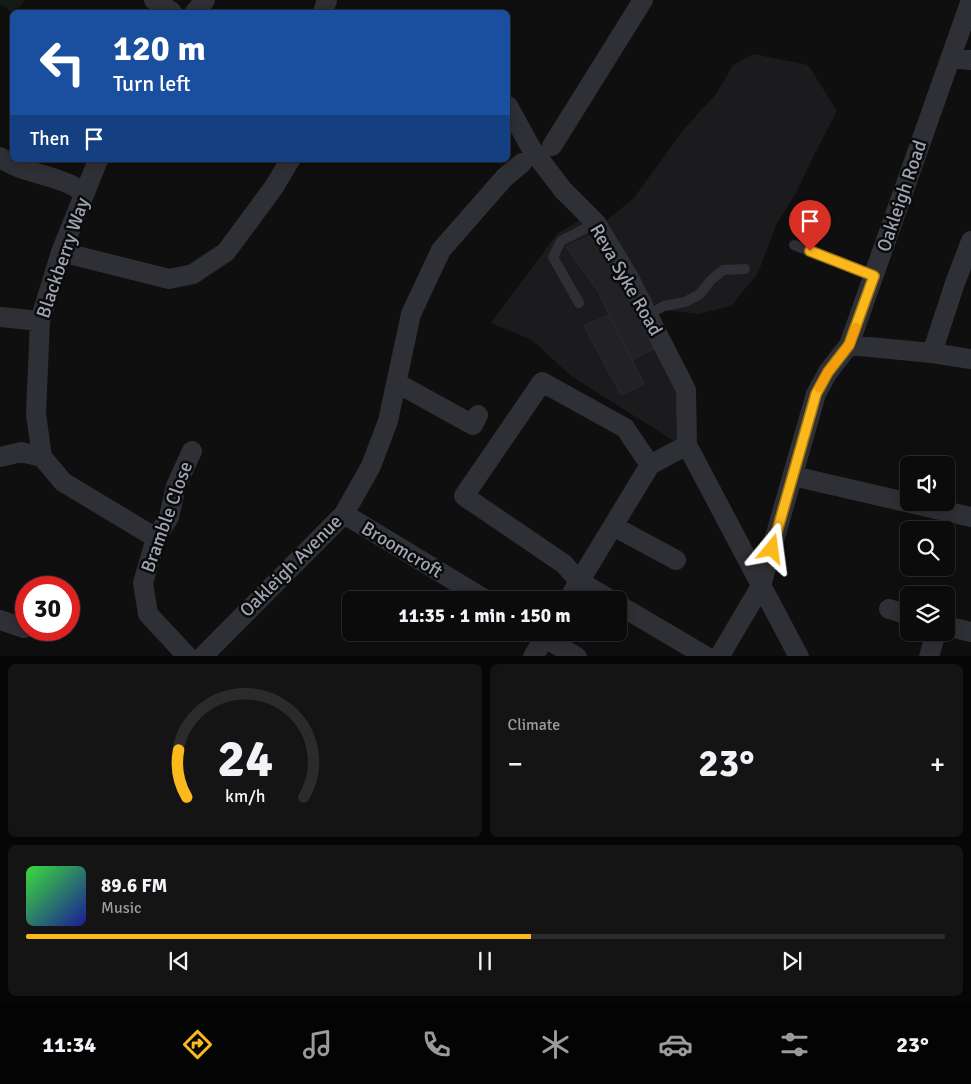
<!DOCTYPE html>
<meta charset="utf-8">
<style>
body{margin:0;font-family:Signika,sans-serif;background:#141415;color:#f1f3f6;height:100vh;display:flex;flex-direction:column;font-size:19px;white-space:nowrap}
*{box-sizing:border-box;margin:0}
p{font-size:16px;color:#9a9b9d}
.icon{flex:none;width:28px;height:28px;fill:none;stroke:currentColor;stroke-width:2;stroke-linecap:round;stroke-linejoin:round}
.map{position:relative;height:656px;overflow:hidden}
.panel{display:flex;flex-direction:column;gap:8px;padding:8px;background:#060607;flex:1}
.panel>*{flex:none}
.top-card{position:absolute;left:10px;top:10px;width:500px;height:152px;border-radius:8px;box-shadow:0 2px 12px #0003,0 0 0 1px #2b2b2d;background:#1a4fa0;color:#fff;overflow:hidden}
.fabs{position:absolute;left:900px;top:456px;display:grid;gap:10px}
.fabs a{display:grid;place-items:center;width:55px;height:55px;border-radius:8px;background:#0b0b0c;box-shadow:0 2px 12px #0003,0 0 0 1px #2b2b2d;font-size:25px}
.speed{position:absolute;left:15px;top:576px;display:flex;gap:10px;font-size:25px;font-weight:700;text-align:center}
.speed>*{display:grid;place-content:center;width:65px;height:65px;border-radius:50%;background:#0b0b0c;box-shadow:0 2px 12px #0003,0 0 0 1px #2b2b2d;line-height:1}
.speed .limit{border:8px solid #d22;background:#fff;color:#111}
.pin{position:absolute;display:grid;place-items:center;width:42px;height:42px;color:#fff;margin:-51px -21px;border-radius:50% 50% 50% 0;rotate:-45deg;box-shadow:0 0 5px #0007}
.pin .icon{rotate:45deg}
.me{position:absolute;width:55px;margin:-28px;rotate:16deg;stroke-linejoin:round;filter:drop-shadow(0 0 4px #0008)}
.turn{display:flex;align-items:center;gap:18px;height:105px;padding:0 20px;font-size:22px}
.turn .icon{width:65px;height:65px;stroke-width:2.5}
.turn b{display:block;font-size:35px;line-height:42px}
.then{display:flex;align-items:center;height:48px;padding:0 20px;background:#0003;gap:10px;font-size:19px}
.big{font-size:38px;font-weight:700;line-height:1.1}
.panel .widget{flex:1;display:flex;flex-direction:column;justify-content:center;gap:8px;min-width:0;padding:0 18px;border-radius:8px;background:#141415}
.panel .dial{align-items:center;gap:0}
.dial svg{height:130px;overflow:visible;fill:none;stroke:#2b2b2d;stroke-width:7;stroke-linecap:round;text-anchor:middle}
.dial text{fill:#f1f3f6;stroke:none}
.song{display:flex;align-items:center;gap:15px}
.cover{width:60px;height:60px;border-radius:8px;background:linear-gradient(135deg,hsl(120 70% 55%),hsl(240 70% 35%))}
.played{height:5px;border-radius:2px;background:linear-gradient(90deg,#fcb91b 55%,#2b2b2d 55%)}
.keys{display:flex;justify-content:space-around;direction:ltr}
.heat{display:flex;justify-content:space-between;align-items:center;font-size:28px;direction:ltr}
.panel .tiles{flex:1;display:grid;gap:8px;grid-template-columns:1fr 1fr}
.widget:last-child{grid-column:span 2}
.trip{position:absolute;left:342px;top:591px;width:285px;height:50px;border-radius:8px;background:#0b0b0c;box-shadow:0 2px 12px #0003,0 0 0 1px #2b2b2d;font-weight:700;line-height:50px;text-align:center}
.menu{display:flex;height:80px;justify-content:space-around;align-items:center;background:#040405;color:#9a9b9d}
.menu .icon{width:35px;height:35px}
.menu .current{color:#fcb91b}
.menu b{font-size:22px;color:#f1f3f6}
.map>svg:first-child{display:block}
</style>
<div class="map">
<svg width="971" height="657" viewBox="0 0 971 657">
<rect width="100%" height="100%" fill="#0f0f10"/>
<path fill="#1b1b1d" d="M754 54 808 65 837 111 813 157 797 191 776 225 758 273 731 306 698 314 658 309 644 292 605 221 633 199 684 129 716 94 733 65Z
M580 220 590 236 621 275 681 397 683 435 674 441 571 376 532 340 491 323 557 234Z"/>
<path fill="#151b16" d="M0 0H26L15 12 12 13 0 4Z"/>
<path fill="#222224" stroke="#29282c" d="M590 236 621 275 657 347 632 360 609 315 599 293 566 247Z
M609 315 644 384 621 395 584 326Z"/>
<g fill="none" stroke-linecap="round" stroke-linejoin="round">
<path stroke="#2f3035" stroke-width="10" d="M794 245 873 276
M579 303 553 257 561 241 596 223
M648 315 664 306 685 302 700 294 710 281 723 270 745 269"/>
<path stroke="#2f3035" stroke-width="20" d="M154 0 172 12
M195 12 205 0
M323 12 327 0
M951 58 971 60
M508 106 531 148 563 190 596 223 628 276 686 390 687 445 799 657
M552 146 643 0
M0 157C17 170 36 172 56 179 66 182 76 187 85 193
M98 160 61 252 40 321 36 414 42 457 63 482 156 538
M61 252 169 279 193 274 226 252 274 187 290 160
M0 317 40 321
M849 345 932 353 971 359
M932 353 955 283 971 241
M397 383 473 425 478 415
M0 457 21 452 42 457
M793 476 971 517
M344 514 486 600
M613 526 676 560
M568 600 650 465 687 445
M611 600 579 581 564 564 464 496 542 382 625 428 650 465
M619 605 707 657
M889 609 909 615
M0 620 24 628
M946 626 971 632
M545 638 577 657
M188 657 148 614 143 583 156 538 169 517 176 486 192 451
M202 657 344 514 371 466 388 421 411 314 441 250 505 177 522 163
M533 657 548 632
M719 657 761 586 816 394 828 372 849 345 971 0
M929 657 936 632"/>
</g>
<g fill="none" stroke-linecap="round" stroke-linejoin="round">
<g stroke="#a47812" stroke-width="12">
<path id="route" d="M772 549 816 394 828 372 849 345 874 276 810 251"/>
</g>
<use href="#route" stroke="#fcb91b" stroke-width="9"/>
<path stroke="#f59e0b" stroke-width="9" d="M819 388 828 372 849 345 856 327"/>
</g>
<g text-anchor="middle" dominant-baseline="central" stroke-width="5" stroke-linejoin="round" paint-order="stroke">
<g font-size="19" fill="#9fa4b2" stroke="#0a0a0b">
<text transform="translate(902 196) rotate(-71)">Oakleigh Road</text>
<text transform="translate(63 258) rotate(-71)">Blackberry Way</text>
<text transform="translate(626 280) rotate(60)">Reva Syke Road</text>
<text transform="translate(167 517) rotate(-70)">Bramble Close</text>
<text transform="translate(402 550) rotate(31)">Broomcroft</text>
<text transform="translate(291 566) rotate(-45)">Oakleigh Avenue</text>
</g>
</g>
</svg>
<div class="fabs">
<a><svg class="icon" aria-label="sound" viewBox="0 0 24 24"><path d="M4 9h4l5-4v14l-5-4H4zM17 9q2 3 0 6"/></svg></a>
<a><svg class="icon" aria-label="search" viewBox="0 0 24 24"><circle cx="10" cy="10" r="6"/><path d="M15 15l6 6"/></svg></a>
<a><svg class="icon" aria-label="layers" viewBox="0 0 24 24"><path d="M12 4l9 5-9 5-9-5zM3 14l9 5 9-5"/></svg></a>
</div>
<div class="speed"><div class="limit">30</div></div>
<div class="pin" style="left:810px;top:251px;background:#d93025"><svg class="icon" aria-label="arrive" viewBox="0 0 24 24"><path d="M6 21V4h12l-3 4 3 4H6"/></svg></div>
<svg class="me" style="left:772px;top:549px" viewBox="-20 -20 40 40"><path d="M0-17L14 15 0 8-14 15z" fill="#fcb91b" stroke="#fff" stroke-width="4"/></svg>
<div class="trip">11:35 · 1 min · 150 m</div>
<div class="top-card">
<div class="turn"><svg class="icon" aria-label="left" viewBox="0 0 24 24"><path d="M17 20v-9H6M10 6l-5 5 5 5"/></svg><div><b>120 m</b>Turn left</div></div>
<div class="then">Then<svg class="icon" aria-label="arrive" viewBox="0 0 24 24"><path d="M6 21V4h12l-3 4 3 4H6"/></svg></div>
</div>
</div>
<section class="panel">
<div class="tiles">
<div class="widget dial"><svg viewBox="0 0 100 80">
<path d="M14 69A42 42 0 1 1 86 69"/>
<path d="M14 69A42 42 0 0 1 9 40" stroke="#fcb91b"/>
<text x="50" y="56" font-size="32" font-weight="700">24</text>
<text x="50" y="72" font-size="11">km/h</text>
</svg></div>
<div class="widget"><p>Climate</p>
<div class="heat"><a>−</a><b class="big">23°</b><a>+</a></div>
</div>
<div class="widget">
<div class="song"><i class="cover"></i><div><b>89.6 FM</b><p>Music</p></div></div>
<div class="played"></div>
<div class="keys"><svg class="icon" aria-label="previous" viewBox="0 0 24 24"><path d="M18 5L8 12l10 7zM5 5v14"/></svg><svg class="icon" aria-label="pause" viewBox="0 0 24 24"><path d="M8 5v14M16 5v14"/></svg><svg class="icon" aria-label="next" viewBox="0 0 24 24"><path d="M6 5l10 7-10 7zM19 5v14"/></svg></div>
</div>
</div>
</section>
<nav class="menu">
<b>11:34</b>
<svg class="icon current" aria-label="directions" viewBox="0 0 24 24"><path d="M12 3l9 9-9 9-9-9zM9 14v-3h6M13 9l2 2-2 2"/></svg>
<svg class="icon" aria-label="music" viewBox="0 0 24 24"><path d="M9 18V5l10-2v13"/><circle cx="6" cy="18" r="3"/><circle cx="16" cy="16" r="3"/></svg>
<svg class="icon" aria-label="phone" viewBox="0 0 24 24"><path d="M5 4h4l2 5-3 2q2 4 5 5l2-3 5 2v4C11 20 4 13 5 4z"/></svg>
<svg class="icon" aria-label="climate" viewBox="0 0 24 24"><path d="M12 3v18M4 7l16 10M4 17L20 7"/></svg>
<svg class="icon" aria-label="car" viewBox="0 0 24 24"><path d="M5 17H2v-5l4-1 3-4h7l3 4 3 1v5h-3M9 17h6M6 11h13"/><circle cx="7" cy="17" r="2"/><circle cx="17" cy="17" r="2"/></svg>
<svg class="icon" aria-label="filters" viewBox="0 0 24 24"><path d="M4 7h16M4 17h16"/><circle cx="9" cy="7" r="2"/><circle cx="15" cy="17" r="2"/></svg>
<b>23°</b>
</nav>
